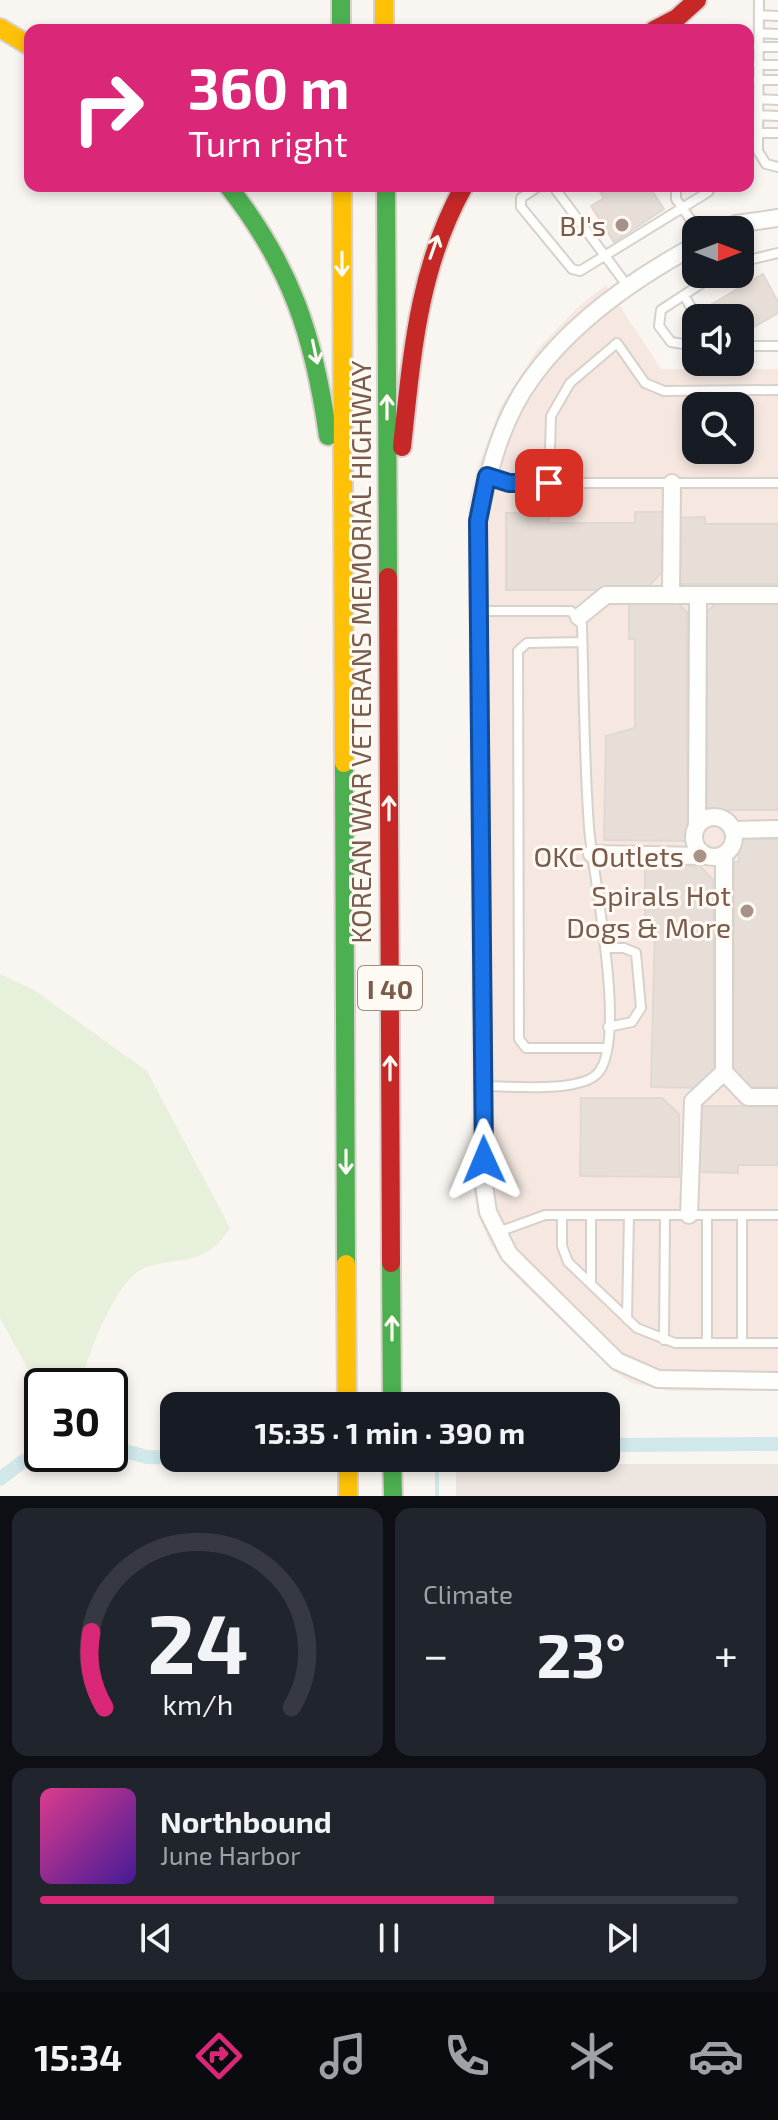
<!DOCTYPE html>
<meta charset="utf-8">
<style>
body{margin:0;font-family:"Exo 2",sans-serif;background:#20242c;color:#f1f3f6;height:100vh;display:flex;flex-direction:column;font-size:30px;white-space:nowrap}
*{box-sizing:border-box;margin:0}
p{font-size:26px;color:#9ea1a6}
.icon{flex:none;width:44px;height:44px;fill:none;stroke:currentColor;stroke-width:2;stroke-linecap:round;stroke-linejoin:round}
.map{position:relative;height:1496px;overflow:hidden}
.panel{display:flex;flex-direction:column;gap:12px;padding:12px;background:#0d0f14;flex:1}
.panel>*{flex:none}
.hud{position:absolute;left:24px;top:24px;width:730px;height:168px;border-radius:16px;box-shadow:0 4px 12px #0003;background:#db2777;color:#fff;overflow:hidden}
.needle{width:52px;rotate:90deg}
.fabs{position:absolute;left:682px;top:216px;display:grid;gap:16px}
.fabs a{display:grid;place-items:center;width:72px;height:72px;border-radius:16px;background:#171b24;box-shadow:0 4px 12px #0003;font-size:40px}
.speed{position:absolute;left:24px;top:1368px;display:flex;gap:16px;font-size:40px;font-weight:700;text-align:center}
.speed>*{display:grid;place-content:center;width:104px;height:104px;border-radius:50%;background:#171b24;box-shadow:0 4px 12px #0003;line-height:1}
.speed .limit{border:4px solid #111;border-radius:12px;background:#fff;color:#111}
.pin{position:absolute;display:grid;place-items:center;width:68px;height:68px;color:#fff;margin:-34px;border-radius:16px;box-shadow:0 4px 12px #0006}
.me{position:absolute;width:88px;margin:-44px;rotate:359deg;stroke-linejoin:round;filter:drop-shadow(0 0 6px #0008)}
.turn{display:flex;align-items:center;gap:28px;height:168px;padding:0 32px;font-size:36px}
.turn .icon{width:104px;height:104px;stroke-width:2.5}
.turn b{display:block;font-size:56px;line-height:68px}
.big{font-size:60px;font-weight:700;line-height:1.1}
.panel .widget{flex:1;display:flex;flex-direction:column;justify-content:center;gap:12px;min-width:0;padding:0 28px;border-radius:16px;background:#20242c}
.panel .dial{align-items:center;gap:0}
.dial svg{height:208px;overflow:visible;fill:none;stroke:#363941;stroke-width:7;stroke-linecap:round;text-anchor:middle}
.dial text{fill:#f1f3f6;stroke:none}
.song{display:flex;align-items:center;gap:24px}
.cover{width:96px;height:96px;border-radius:12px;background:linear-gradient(135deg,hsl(330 70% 55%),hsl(260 70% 35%))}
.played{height:8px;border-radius:4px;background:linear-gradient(90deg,#db2777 65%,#363941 65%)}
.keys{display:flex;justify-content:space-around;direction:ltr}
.heat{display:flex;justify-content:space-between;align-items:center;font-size:44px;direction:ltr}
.panel .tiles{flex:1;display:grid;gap:12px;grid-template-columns:1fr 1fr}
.widget:last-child{grid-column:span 2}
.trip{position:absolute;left:160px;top:1392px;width:460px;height:80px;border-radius:16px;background:#171b24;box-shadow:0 4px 12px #0003;font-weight:700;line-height:80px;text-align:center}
.tab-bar{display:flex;height:128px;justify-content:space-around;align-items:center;background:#090b0e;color:#9ea1a6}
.tab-bar .icon{width:56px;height:56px}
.tab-bar .selected{color:#db2777}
.tab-bar b{font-size:36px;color:#f1f3f6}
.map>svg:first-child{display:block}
</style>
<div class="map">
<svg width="778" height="1496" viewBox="0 0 778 1496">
<rect width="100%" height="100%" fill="#f9f5f0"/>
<path fill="#f6e8e1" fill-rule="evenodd" d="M606 285 661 369H778V1391H670L632 1383 613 1371 509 1270 491 1245 477 1213 472 1182 468 505 476 472 501 406 537 350 577 308ZM696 406H740V450H696Z"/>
<path fill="#ede5e0" d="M456 1464H778V1496H456Z"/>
<path fill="#e7f0db" d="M0 974 34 990 147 1071 230 1228C203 1269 181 1255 144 1268 117 1278 85 1359 81 1386H42V1394L0 1318Z"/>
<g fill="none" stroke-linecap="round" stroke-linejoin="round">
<path stroke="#d0e8ea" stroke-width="4" d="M437 1496V1458"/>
<path stroke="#d0e8ea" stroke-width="14" d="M606 1445 778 1444
M110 1447 147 1457 181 1458
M0 1479 22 1462 42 1454"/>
</g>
<path fill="#e6ded7" stroke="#e2d8d2" stroke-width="2" d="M596 186H649L664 209 614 242 591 206 604 198Z
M763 274 778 302V313L740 335V318H720L712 304Z
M548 512 549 523H635V512H663V571L645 590H506V513Z
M705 517V524H778V584H677V518Z
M675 601 687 612 688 841 604 840 606 736 635 728V639H629V603Z
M717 602H778V810H707V612Z
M739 839H778V1087H744L733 1076 734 862H739Z
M645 866H700L713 880 714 1075 702 1088 651 1087 655 927H645Z
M581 1098H662L679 1114V1177L580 1176Z
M696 1106H778V1165H738V1173L696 1172Z"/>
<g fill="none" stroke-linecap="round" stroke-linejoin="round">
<g stroke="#d7d1cb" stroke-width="12">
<path id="lane" d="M759 0 758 151 766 164 778 167
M759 15 778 16
M759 33 778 34
M758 47H778
M758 65H778
M758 80H778
M758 99 778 100
M758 115 778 116
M758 133H778
M539 186 521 198V207L572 269 580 271 708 192 711 186
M553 186 629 288
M676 186V199L698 230
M740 262 778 253
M684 295 697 318
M696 346 671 342 659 326 661 310 716 274
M740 346H778
M488 476 509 483H778
M549 483 551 416 570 383 617 343 645 383 664 391 778 390
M479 611H571L582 625C584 692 584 760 589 827 592 873 629 1042 597 1074 578 1093 509 1086 483 1086
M582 642 527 643 518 651 519 1039 526 1048H607
M607 948H624L636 953 641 1008 632 1022 608 1027
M562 1215V1246L568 1262 637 1328 675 1343H778
M707 1215V1343
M742 1215V1343
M498 1232 545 1215H778
M591 1284V1215
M627 1319 629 1215
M664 1340 665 1215"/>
</g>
<g stroke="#d7d1cb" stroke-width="20">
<path id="street" d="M724 230 736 224 778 218
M696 245C635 278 571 323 531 379 501 420 488 473 478 521L484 1185 488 1212 509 1254 617 1361 658 1379 778 1381
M671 595 672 483
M579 617 606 595H778
M694 837a20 20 0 1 1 40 0a20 20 0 1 1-40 0Z
M697 826 698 595
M733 830 778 829
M592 854 706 856
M724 1072 748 1097H778
M689 1215 693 1101 724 1072V855"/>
</g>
<g stroke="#dad1cc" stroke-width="22">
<path id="fast" d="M341 0V30
M228 186C291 266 314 336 328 436
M386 186 388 577
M344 763 346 1264
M391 1263 392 1406
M392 1458 393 1496"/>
</g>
<g stroke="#dad1cc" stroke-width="22">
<path id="slow" d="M384 0V30
M0 28 30 46
M342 186 344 763
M346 1264 347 1406
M348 1458V1496"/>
</g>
<g stroke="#dad1cc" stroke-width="22">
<path id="jam" d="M654 30 677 18 697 0
M402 447C412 355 418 268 464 186
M388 577 391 1263"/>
</g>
<use href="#lane" stroke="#fefefd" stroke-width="8"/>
<use href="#street" stroke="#fefefd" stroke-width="16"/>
<use href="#fast" stroke="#4caf50" stroke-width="18"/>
<use href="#slow" stroke="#ffc107" stroke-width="18"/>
<use href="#jam" stroke="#c62828" stroke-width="18"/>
</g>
<defs><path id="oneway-shaft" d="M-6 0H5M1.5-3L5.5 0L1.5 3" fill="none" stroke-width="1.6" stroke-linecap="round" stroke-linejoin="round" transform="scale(2)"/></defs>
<g stroke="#fffaf3">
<use href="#oneway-shaft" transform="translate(434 247) rotate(-71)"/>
<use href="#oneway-shaft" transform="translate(342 264) rotate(90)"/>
<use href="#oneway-shaft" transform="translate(315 352) rotate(78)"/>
<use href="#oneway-shaft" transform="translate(387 407) rotate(-90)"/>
<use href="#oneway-shaft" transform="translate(389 808) rotate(-90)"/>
<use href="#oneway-shaft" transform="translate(390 1068) rotate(-90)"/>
<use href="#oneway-shaft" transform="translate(346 1162) rotate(90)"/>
<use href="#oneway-shaft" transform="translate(392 1328) rotate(-90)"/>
</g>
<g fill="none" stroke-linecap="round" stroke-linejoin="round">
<g stroke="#114b97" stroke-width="20">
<path id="route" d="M484 1160 478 521 487 476 509 483H549"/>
</g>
<use href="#route" stroke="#1a73e8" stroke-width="14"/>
</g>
<g fill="#a69286" stroke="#fffaf3" stroke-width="3">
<circle cx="622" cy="225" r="8"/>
<circle cx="700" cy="856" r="8"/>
<circle cx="747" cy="911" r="8"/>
</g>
<g text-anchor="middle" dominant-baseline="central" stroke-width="6" stroke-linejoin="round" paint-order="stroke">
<rect fill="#fffaf3" stroke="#a28b7f" stroke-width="2" x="358" y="966" width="64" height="44" rx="6"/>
<g font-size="26" font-weight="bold" fill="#7a5c4d">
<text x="390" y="988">I 40</text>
</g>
<g font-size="28" fill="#7a5c4d" stroke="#fffaf3" text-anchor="end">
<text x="606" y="225">BJ's</text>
<text x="684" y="856">OKC Outlets</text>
<text x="731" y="895">Spirals Hot<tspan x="731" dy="32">Dogs &amp; More</tspan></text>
</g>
<g font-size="28" fill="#7a5c4d" stroke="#fffaf3">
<text transform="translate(360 652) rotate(-90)">KOREAN WAR VETERANS MEMORIAL HIGHWAY</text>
</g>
</g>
</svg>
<div class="fabs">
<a><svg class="needle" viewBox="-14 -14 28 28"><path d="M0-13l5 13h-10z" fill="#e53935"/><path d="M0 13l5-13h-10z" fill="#9ea1a6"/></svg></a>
<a><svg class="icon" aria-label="sound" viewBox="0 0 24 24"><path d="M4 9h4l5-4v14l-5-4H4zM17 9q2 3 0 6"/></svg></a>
<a><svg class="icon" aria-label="search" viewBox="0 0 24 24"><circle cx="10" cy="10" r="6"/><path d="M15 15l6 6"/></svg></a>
</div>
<div class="speed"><div class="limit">30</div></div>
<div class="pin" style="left:549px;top:483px;background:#d93025"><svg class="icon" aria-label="arrive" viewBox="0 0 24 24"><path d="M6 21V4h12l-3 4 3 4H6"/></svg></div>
<svg class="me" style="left:484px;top:1160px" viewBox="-20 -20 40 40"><path d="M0-17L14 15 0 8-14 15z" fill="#1a73e8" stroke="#fff" stroke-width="4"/></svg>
<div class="trip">15:35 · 1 min · 390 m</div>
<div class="hud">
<div class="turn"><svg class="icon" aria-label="right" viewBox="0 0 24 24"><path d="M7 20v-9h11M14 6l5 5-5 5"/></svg><div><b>360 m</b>Turn right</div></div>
</div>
</div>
<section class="panel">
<div class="tiles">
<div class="widget dial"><svg viewBox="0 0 100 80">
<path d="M14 69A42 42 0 1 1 86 69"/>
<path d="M14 69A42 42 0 0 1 9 40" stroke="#db2777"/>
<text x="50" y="56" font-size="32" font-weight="700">24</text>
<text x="50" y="72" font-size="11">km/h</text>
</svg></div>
<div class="widget"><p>Climate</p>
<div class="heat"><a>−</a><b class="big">23°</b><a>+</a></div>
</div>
<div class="widget">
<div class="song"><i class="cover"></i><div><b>Northbound</b><p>June Harbor</p></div></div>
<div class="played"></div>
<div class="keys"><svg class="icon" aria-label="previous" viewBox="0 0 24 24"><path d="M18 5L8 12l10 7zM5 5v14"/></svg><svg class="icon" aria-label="pause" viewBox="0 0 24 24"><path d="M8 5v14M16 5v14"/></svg><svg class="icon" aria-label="next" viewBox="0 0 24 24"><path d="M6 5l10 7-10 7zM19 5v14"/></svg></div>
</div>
</div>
</section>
<nav class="tab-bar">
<b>15:34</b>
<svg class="icon selected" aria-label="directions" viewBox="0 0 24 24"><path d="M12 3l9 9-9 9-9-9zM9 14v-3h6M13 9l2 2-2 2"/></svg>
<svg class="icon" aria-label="music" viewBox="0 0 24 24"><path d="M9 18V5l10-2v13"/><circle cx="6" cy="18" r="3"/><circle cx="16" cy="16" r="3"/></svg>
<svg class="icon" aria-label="phone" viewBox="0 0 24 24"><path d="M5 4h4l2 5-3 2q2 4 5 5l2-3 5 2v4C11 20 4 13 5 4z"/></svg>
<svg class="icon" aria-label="climate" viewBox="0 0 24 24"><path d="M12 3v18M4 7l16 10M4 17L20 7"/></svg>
<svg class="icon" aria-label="car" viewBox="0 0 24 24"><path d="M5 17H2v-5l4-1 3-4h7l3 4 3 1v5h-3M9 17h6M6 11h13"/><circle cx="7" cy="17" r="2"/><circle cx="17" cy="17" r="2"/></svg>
</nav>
